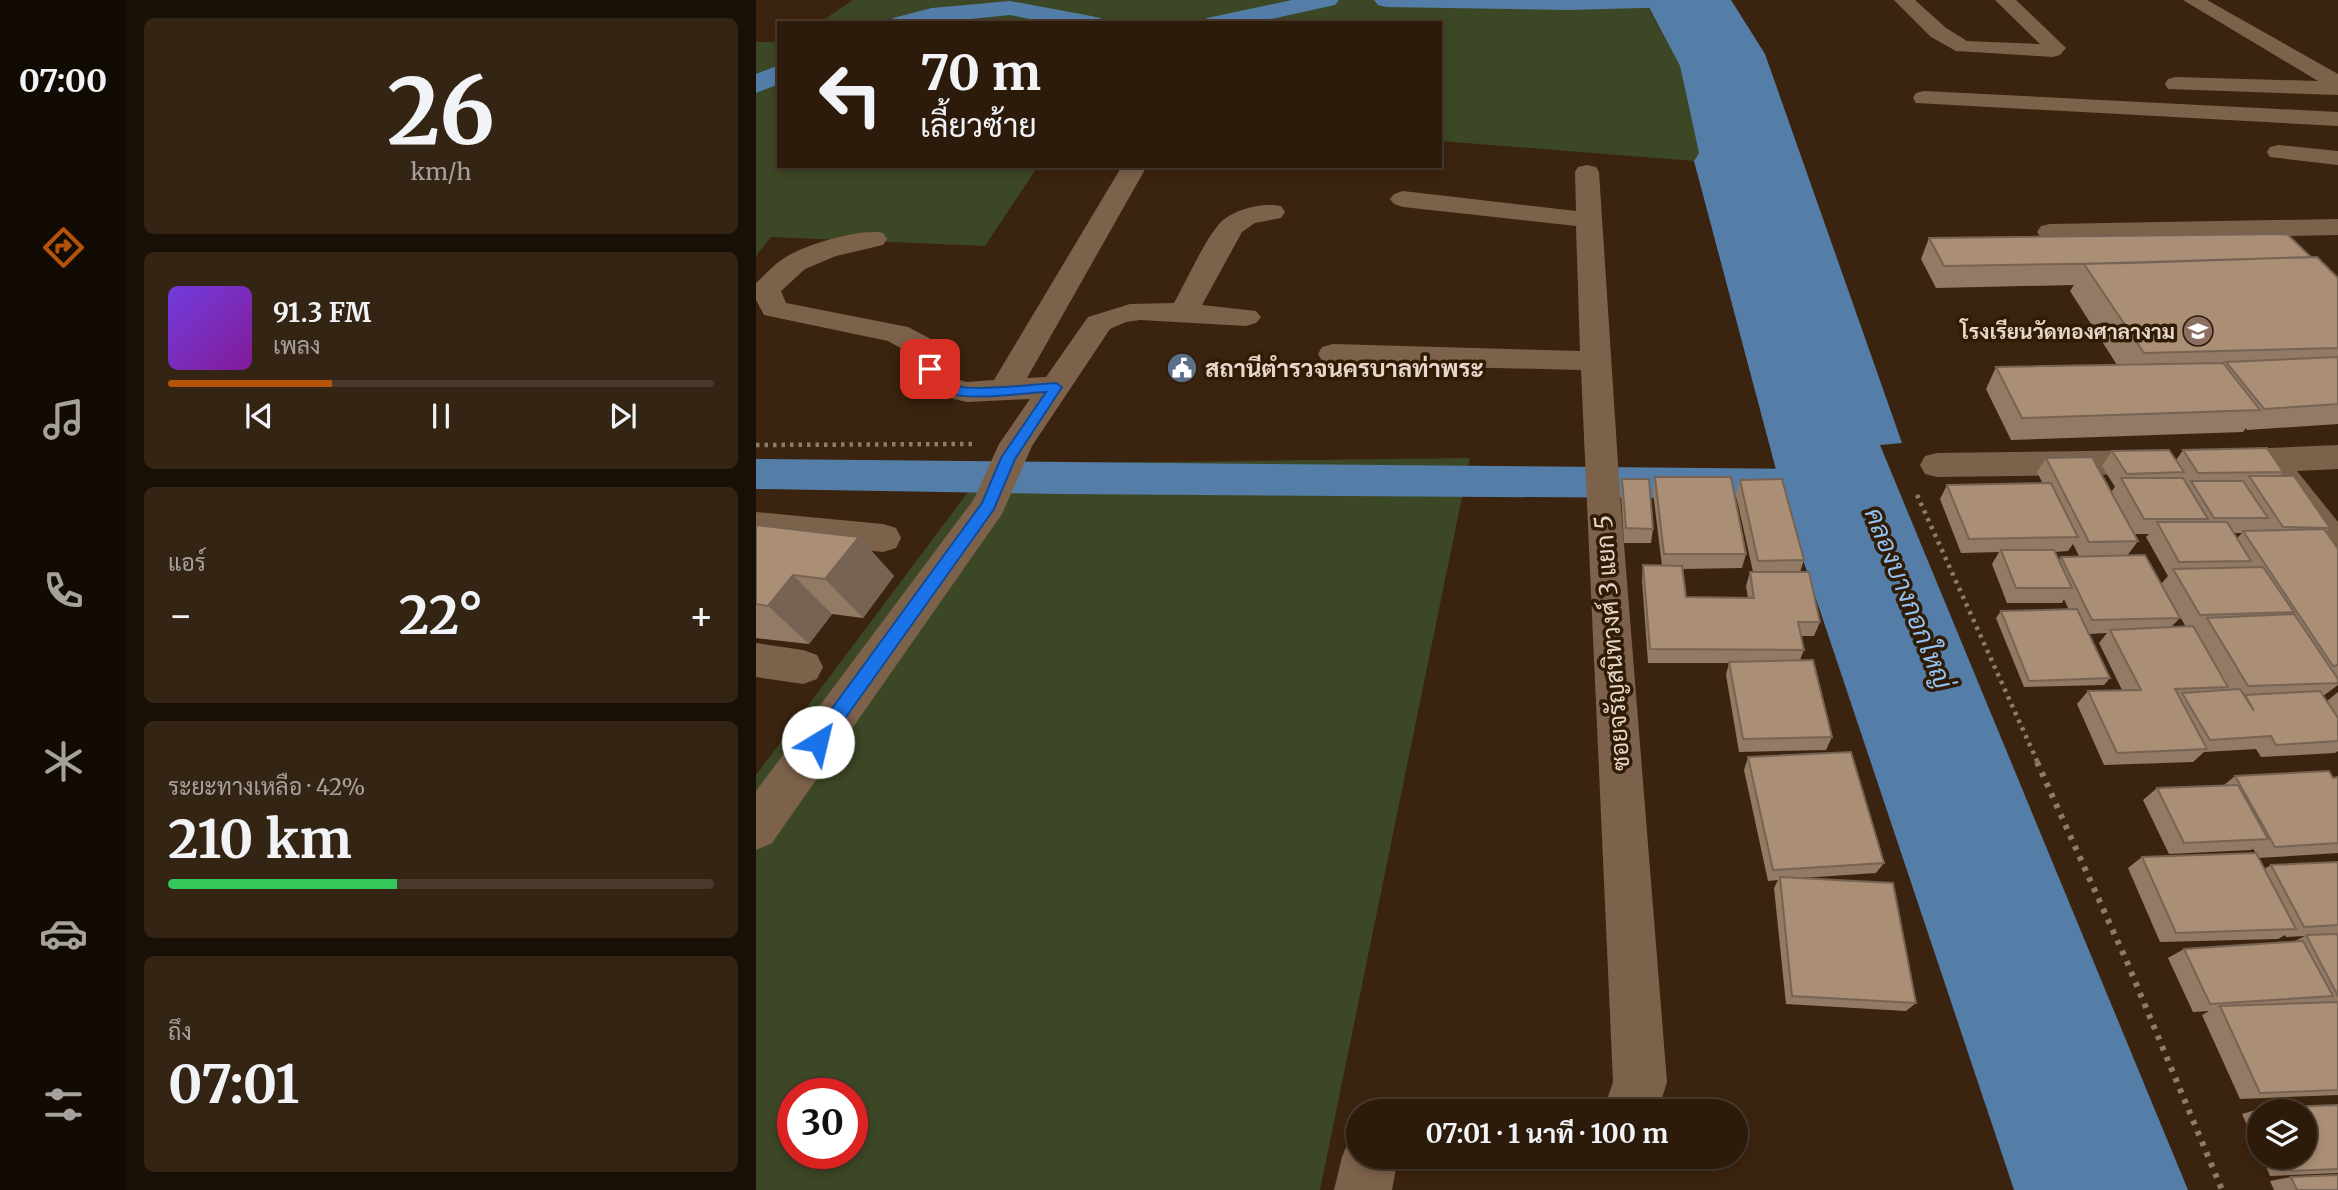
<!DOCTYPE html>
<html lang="th">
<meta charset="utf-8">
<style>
body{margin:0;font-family:Merriweather,Sarabun,serif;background:#342414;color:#f1f3f6;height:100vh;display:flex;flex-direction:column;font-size:26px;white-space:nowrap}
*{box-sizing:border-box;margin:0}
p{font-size:23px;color:#a6a19d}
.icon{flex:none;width:38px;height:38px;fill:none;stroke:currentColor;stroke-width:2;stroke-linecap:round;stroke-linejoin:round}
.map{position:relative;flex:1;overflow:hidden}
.details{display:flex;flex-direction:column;gap:18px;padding:18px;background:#180f06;width:630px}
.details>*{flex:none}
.hud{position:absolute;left:21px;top:21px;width:665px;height:147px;border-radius:0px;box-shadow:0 4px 10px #0003,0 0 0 2px #48392c;background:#2c1b0b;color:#f1f3f6;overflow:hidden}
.fabs{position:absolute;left:1491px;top:1099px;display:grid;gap:14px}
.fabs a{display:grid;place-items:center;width:70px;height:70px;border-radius:50%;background:#2c1b0b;box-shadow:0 4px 10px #0003,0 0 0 2px #48392c;font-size:35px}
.speed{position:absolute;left:21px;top:1078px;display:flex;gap:14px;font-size:35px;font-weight:700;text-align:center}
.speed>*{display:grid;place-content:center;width:91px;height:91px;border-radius:50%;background:#2c1b0b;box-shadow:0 4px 10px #0003,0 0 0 2px #48392c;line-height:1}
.speed .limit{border:10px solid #d22;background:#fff;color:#111}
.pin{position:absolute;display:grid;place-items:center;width:60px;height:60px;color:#fff;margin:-30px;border-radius:14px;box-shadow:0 4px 10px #0006}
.me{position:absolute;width:77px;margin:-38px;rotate:36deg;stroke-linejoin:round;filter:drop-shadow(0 0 5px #0008)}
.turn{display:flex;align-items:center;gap:24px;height:147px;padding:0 28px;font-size:32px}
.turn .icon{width:91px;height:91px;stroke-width:2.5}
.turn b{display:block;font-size:49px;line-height:60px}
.big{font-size:52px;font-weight:700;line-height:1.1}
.details .widget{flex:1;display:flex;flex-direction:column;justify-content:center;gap:10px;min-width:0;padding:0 24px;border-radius:10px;background:#342414}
.details .dial{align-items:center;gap:0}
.dial b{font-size:91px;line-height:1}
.song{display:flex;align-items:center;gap:21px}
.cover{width:84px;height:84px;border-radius:10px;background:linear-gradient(135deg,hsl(260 70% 55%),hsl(290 70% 35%))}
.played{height:7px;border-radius:4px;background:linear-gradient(90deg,#b45309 30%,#48392c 30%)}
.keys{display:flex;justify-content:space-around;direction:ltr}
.heat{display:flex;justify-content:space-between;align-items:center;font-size:38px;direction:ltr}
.charge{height:10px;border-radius:5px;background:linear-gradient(90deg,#34c759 42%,#48392c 0)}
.trip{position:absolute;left:590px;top:1099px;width:402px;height:70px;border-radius:35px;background:#2c1b0b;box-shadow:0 4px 10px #0003,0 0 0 2px #48392c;font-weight:700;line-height:70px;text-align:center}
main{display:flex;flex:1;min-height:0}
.menu{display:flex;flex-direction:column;width:126px;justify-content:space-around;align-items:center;background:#120b04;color:#a6a19d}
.menu .icon{width:49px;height:49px}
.menu .selected{color:#b45309}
.menu b{font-size:32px;color:#f1f3f6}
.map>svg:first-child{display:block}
</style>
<main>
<nav class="menu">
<b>07:00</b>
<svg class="icon selected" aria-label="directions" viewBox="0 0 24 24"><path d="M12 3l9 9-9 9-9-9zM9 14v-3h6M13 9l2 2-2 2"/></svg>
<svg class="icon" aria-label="music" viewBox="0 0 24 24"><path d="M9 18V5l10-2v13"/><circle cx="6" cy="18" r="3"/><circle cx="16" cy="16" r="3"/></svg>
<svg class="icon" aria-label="phone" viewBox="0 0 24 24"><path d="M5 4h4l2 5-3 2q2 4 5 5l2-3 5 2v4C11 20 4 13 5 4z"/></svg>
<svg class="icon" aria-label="climate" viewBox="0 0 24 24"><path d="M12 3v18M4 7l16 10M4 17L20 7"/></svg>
<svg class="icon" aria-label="car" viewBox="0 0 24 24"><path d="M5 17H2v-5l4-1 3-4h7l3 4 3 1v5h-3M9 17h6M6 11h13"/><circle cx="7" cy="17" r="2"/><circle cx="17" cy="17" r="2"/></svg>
<svg class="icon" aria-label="filters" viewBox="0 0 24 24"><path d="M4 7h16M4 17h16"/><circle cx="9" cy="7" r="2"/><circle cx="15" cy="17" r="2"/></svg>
</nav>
<section class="details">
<div class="widget dial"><b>26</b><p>km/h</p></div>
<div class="widget">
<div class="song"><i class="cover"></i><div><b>91.3 FM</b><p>เพลง</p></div></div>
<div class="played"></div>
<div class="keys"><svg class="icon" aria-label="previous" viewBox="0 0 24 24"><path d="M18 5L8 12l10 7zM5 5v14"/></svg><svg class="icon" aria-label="pause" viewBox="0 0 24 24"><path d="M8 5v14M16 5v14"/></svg><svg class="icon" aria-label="next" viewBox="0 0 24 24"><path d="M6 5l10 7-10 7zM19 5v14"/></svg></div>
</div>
<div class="widget"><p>แอร์</p>
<div class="heat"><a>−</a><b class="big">22°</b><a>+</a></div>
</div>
<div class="widget"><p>ระยะทางเหลือ · 42%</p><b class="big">210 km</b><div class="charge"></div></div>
<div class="widget"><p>ถึง</p><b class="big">07:01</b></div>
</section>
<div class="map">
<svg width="1582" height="1190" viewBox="0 0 1582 1190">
<rect width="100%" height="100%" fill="#3b240f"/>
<path fill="#3c4725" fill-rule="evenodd" d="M97 0H888L924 66 943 153 938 161 684 141V23H63Z
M0 42H23V166H282L229 246 15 237 0 256Z
M714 458 564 1190H0V775L233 464ZM37 1094H96V1153H37Z"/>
<path fill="#547ea8" d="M889 0H975L1009 54 1146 443 1124 445 1432 1190H1258L1032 515 938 161 943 153 924 66Z"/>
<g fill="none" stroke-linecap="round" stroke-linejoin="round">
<path fill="#547ea8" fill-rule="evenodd" d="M536 0H583L579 5 497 23H448L451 18Z
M618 0H934L930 5 922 7 812 10 630 7 622 5Z
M254 1 335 16 344 18 347 23H294L254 15 175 23H134L137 18 176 8Z
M23 65V84L0 93V74Z
M0 459 1046 469 1061 473 1067 484 1061 495 1046 499 305 494 0 489Z"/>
<path stroke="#8e7b6a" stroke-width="4.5" stroke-dasharray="3.5 5" stroke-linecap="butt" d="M0 445 217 444
M1161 495 1282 763"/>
<path stroke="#8e7b6a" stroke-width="6" stroke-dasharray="4.5 7" stroke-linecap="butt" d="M1281 762 1371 962 1466 1190"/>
<path fill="#7c624b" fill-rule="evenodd" d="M1138 0H1159L1190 28 1211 41 1284 44 1239 0H1260L1310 48 1304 55 1297 57 1200 51 1175 37Z
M1427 0H1451L1582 74V95L1412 89 1409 84 1412 79 1420 77 1562 81Z
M1168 91 1582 112V126L1160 103 1157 98 1160 93Z
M1523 145 1582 151V165L1514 157 1511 152 1514 147Z
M831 165 840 167 843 172 864 494 911 1082 902 1111H847L857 1082 825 370 577 364 566 361 562 354 566 347 577 344 824 351 820 226 647 207 638 204 634 199 638 194 647 191 820 211 819 172 822 167Z
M366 166H391L271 378 290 377 332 317 374 304 418 303C431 280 448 241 464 223 477 209 507 202 525 206L529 212 525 218 499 223 486 232 446 305 500 311 505 317 500 323 490 326 384 320 370 322 354 329 276 446 246 514 16 843 0 850V791L218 499 243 444 274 399 211 402 178 394 150 351 132 341 8 315 0 300V283C9 275 19 263 30 257 49 245 105 228 127 233L131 239 127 245 80 256 49 269 25 291 30 303 152 327 173 338 200 379 211 382 238 380Z
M1582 219V235L1294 240 1285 238 1281 232 1285 226 1294 224Z
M1582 445V469L1541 471 1582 522V562L1569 558 1496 460 1501 452 1513 448Z
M1399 450 1411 454 1416 462 1411 470 1399 474 1181 477 1169 474 1164 465 1169 456 1181 453Z
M0 512 127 524 140 528 145 538 140 548 127 552 0 538Z
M0 643 47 650 61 655 67 667 61 679 47 684 0 677Z
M602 1134V1157H642L636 1190H578L586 1157 594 1137Z"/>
</g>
<path fill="#927a65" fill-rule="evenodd" d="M1173 238 1555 257 1582 278V424L1491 430 1490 428 1487 432 1255 440 1230 389 1240 367 1361 365 1314 291 1318 285 1180 288 1165 259Z
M1427 450 1527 472 1524 476 1574 528 1570 532 1582 549V685L1567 696 1571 701 1582 692V751L1579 753 1505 757 1500 749 1448 752 1437 762 1348 765 1321 704 1332 691 1366 690 1343 643 1351 633 1333 634 1354 678 1348 685 1268 687 1240 618 1245 611 1313 610 1308 599 1306 603H1251L1236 564 1243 552 1205 553 1184 499 1191 485 1287 484 1281 472 1290 458 1355 492 1359 487 1346 466 1356 451 1420 460ZM1478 533H1486L1481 538ZM1378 534H1393L1390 537 1412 576 1405 584 1430 627H1415L1424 618 1305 557 1303 560 1299 552 1312 551 1317 544 1323 556H1371L1382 541Z
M899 477 990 554 986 568 927 569 930 597 992 598 990 586 994 572H997L980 495 984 480 1048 560 1044 572 1064 622 1058 636H1045L1048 650 1044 660 1076 737 1070 750 983 752 970 675 973 663H892L886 580 887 565 906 566 897 492Z
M866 479 897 529 895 543H868L865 493Z
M0 525 103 537 138 576 107 618 76 614 53 644 0 638Z
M992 757 1128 863 1120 873 1046 878 1160 1003 1150 1011 1030 1004 1018 888 1022 880 1012 881 988 770Z
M1479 776 1582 777V853L1502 858 1508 869 1515 865 1582 862V1095L1484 1099 1446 1015 1453 1011 1437 1012 1412 958 1428 949 1537 942 1549 936 1530 937 1529 935 1522 939 1404 942 1372 868 1386 857 1500 853 1497 849 1495 850 1413 854 1387 800 1401 788 1468 785Z
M1582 1105V1173L1514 1176 1506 1157H1549V1111H1503V1151L1486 1114 1506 1108Z
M1535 1177 1582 1190H1518L1514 1181Z"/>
<path fill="#776353" d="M103 537 138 576 107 618 69 579Z
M37 575 76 614 53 644 12 606Z"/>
<path fill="#aa8e76" stroke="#776353" stroke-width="2" d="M1531 234 1555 257 1374 263 1188 266 1173 238Z
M1561 257 1582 278V348L1388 353 1328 264Z
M1582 357V404L1508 409 1470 362Z
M1467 363 1504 410 1266 418 1240 367Z
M1511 448 1527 472 1442 473 1427 450Z
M1413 450 1428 472 1371 474 1356 451Z
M1336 457 1382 541 1333 542 1290 458Z
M1493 476H1538L1574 528 1527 527Z
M899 477H975L990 554H908Z
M1365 478H1427L1452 519H1388Z
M866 479H893L897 529 870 528Z
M1026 479 1048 560 1002 561 984 480Z
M1435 481H1487L1512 518H1458Z
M1295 483 1322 537 1213 539 1191 485Z
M1401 522H1471L1495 561 1423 562Z
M0 525 103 537 69 579 37 575 12 606 0 604Z
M1568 529 1582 549V665L1577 666 1487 531Z
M1245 550H1298L1316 588H1260Z
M1389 555 1424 618 1336 620 1305 557Z
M887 565 926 566 930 597 998 598 994 572H1053L1064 622H1042L1048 650 894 649Z
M1507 567 1538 612 1444 615 1417 569Z
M1321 609 1354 678 1273 681 1245 611Z
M1538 614 1582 679V683L1492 686 1451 618Z
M1437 626 1472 687 1419 689 1451 749 1361 753 1332 691 1385 690 1354 630Z
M1057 660 1076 737 987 739 973 662Z
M1484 689 1498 711 1489 695 1564 691 1582 718V741L1520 745 1515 736 1454 740 1426 693Z
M1095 752 1128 863 1017 870 992 757Z
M1573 771 1577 778 1582 777V843L1519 847 1479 776Z
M1482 785 1512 839 1428 843 1401 788Z
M1500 853 1540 929 1420 933 1386 857Z
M1582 862V925L1548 927 1515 865Z
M1024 877 1137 883 1160 1003 1036 996Z
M1582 934V996L1550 935Z
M1547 941 1577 996 1454 1004 1428 949Z
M1582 1002V1090L1504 1093 1464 1006Z
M1582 1105V1169L1535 1171 1529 1157H1549V1111H1507L1506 1108Z
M1582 1175V1190H1541L1535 1177Z"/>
<path fill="#1a73e8" stroke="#114b97" stroke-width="2" d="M174 365C184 368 186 379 194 384 209 393 279 384 300 383L306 387 259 459 238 509 68 748 62 750 56 748 53 742 56 736 226 503 245 458 290 392C263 393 208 403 185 390 179 387 172 375 168 369Z"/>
<defs>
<g id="school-disc" transform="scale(1.575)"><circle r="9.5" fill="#8d6e63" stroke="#301b05"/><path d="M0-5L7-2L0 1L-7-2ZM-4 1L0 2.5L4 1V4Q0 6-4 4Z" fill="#fff"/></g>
<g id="civic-disc" transform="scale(1.575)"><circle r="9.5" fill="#5c6f8a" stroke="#301b05"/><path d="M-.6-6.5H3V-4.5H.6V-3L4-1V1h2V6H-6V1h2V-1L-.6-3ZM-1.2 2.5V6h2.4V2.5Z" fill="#fff"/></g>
</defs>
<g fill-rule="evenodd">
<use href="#school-disc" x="1442" y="331"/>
<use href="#civic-disc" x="426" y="368"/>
</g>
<g text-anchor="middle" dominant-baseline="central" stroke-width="7" stroke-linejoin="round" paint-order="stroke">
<g font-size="21" font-weight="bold" fill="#e6d7ca" stroke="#301b05" text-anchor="end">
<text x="1419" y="331">โรงเรียนวัดทองศาลางาม</text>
</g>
<g font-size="24" font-weight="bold" fill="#e6d7ca" stroke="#301b05" text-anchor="start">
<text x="449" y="368">สถานีตำรวจนครบาลท่าพระ</text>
</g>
<g font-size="24" fill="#e6d7ca" stroke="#301b05">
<text transform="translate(856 643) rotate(-94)">ซอยจรัญสนิทวงศ์ 3 แยก 5</text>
</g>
<g font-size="26" font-style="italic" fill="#93c3f5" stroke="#301b05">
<text transform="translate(1153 598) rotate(68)">คลองบางกอกใหญ่</text>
</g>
</g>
</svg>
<div class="fabs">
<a><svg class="icon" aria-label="layers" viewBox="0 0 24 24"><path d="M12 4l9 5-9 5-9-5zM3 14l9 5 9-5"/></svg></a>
</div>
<div class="speed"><div class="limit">30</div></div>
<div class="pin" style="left:174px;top:369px;background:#d93025"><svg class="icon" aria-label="arrive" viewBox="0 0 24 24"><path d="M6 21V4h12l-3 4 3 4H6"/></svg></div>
<svg class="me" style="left:62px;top:742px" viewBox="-20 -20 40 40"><circle r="19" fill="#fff"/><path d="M0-13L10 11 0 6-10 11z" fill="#1a73e8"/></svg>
<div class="trip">07:01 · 1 นาที · 100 m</div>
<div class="hud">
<div class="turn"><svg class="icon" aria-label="left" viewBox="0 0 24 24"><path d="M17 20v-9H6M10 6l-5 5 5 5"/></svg><div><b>70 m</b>เลี้ยวซ้าย</div></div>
</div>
</div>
</main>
